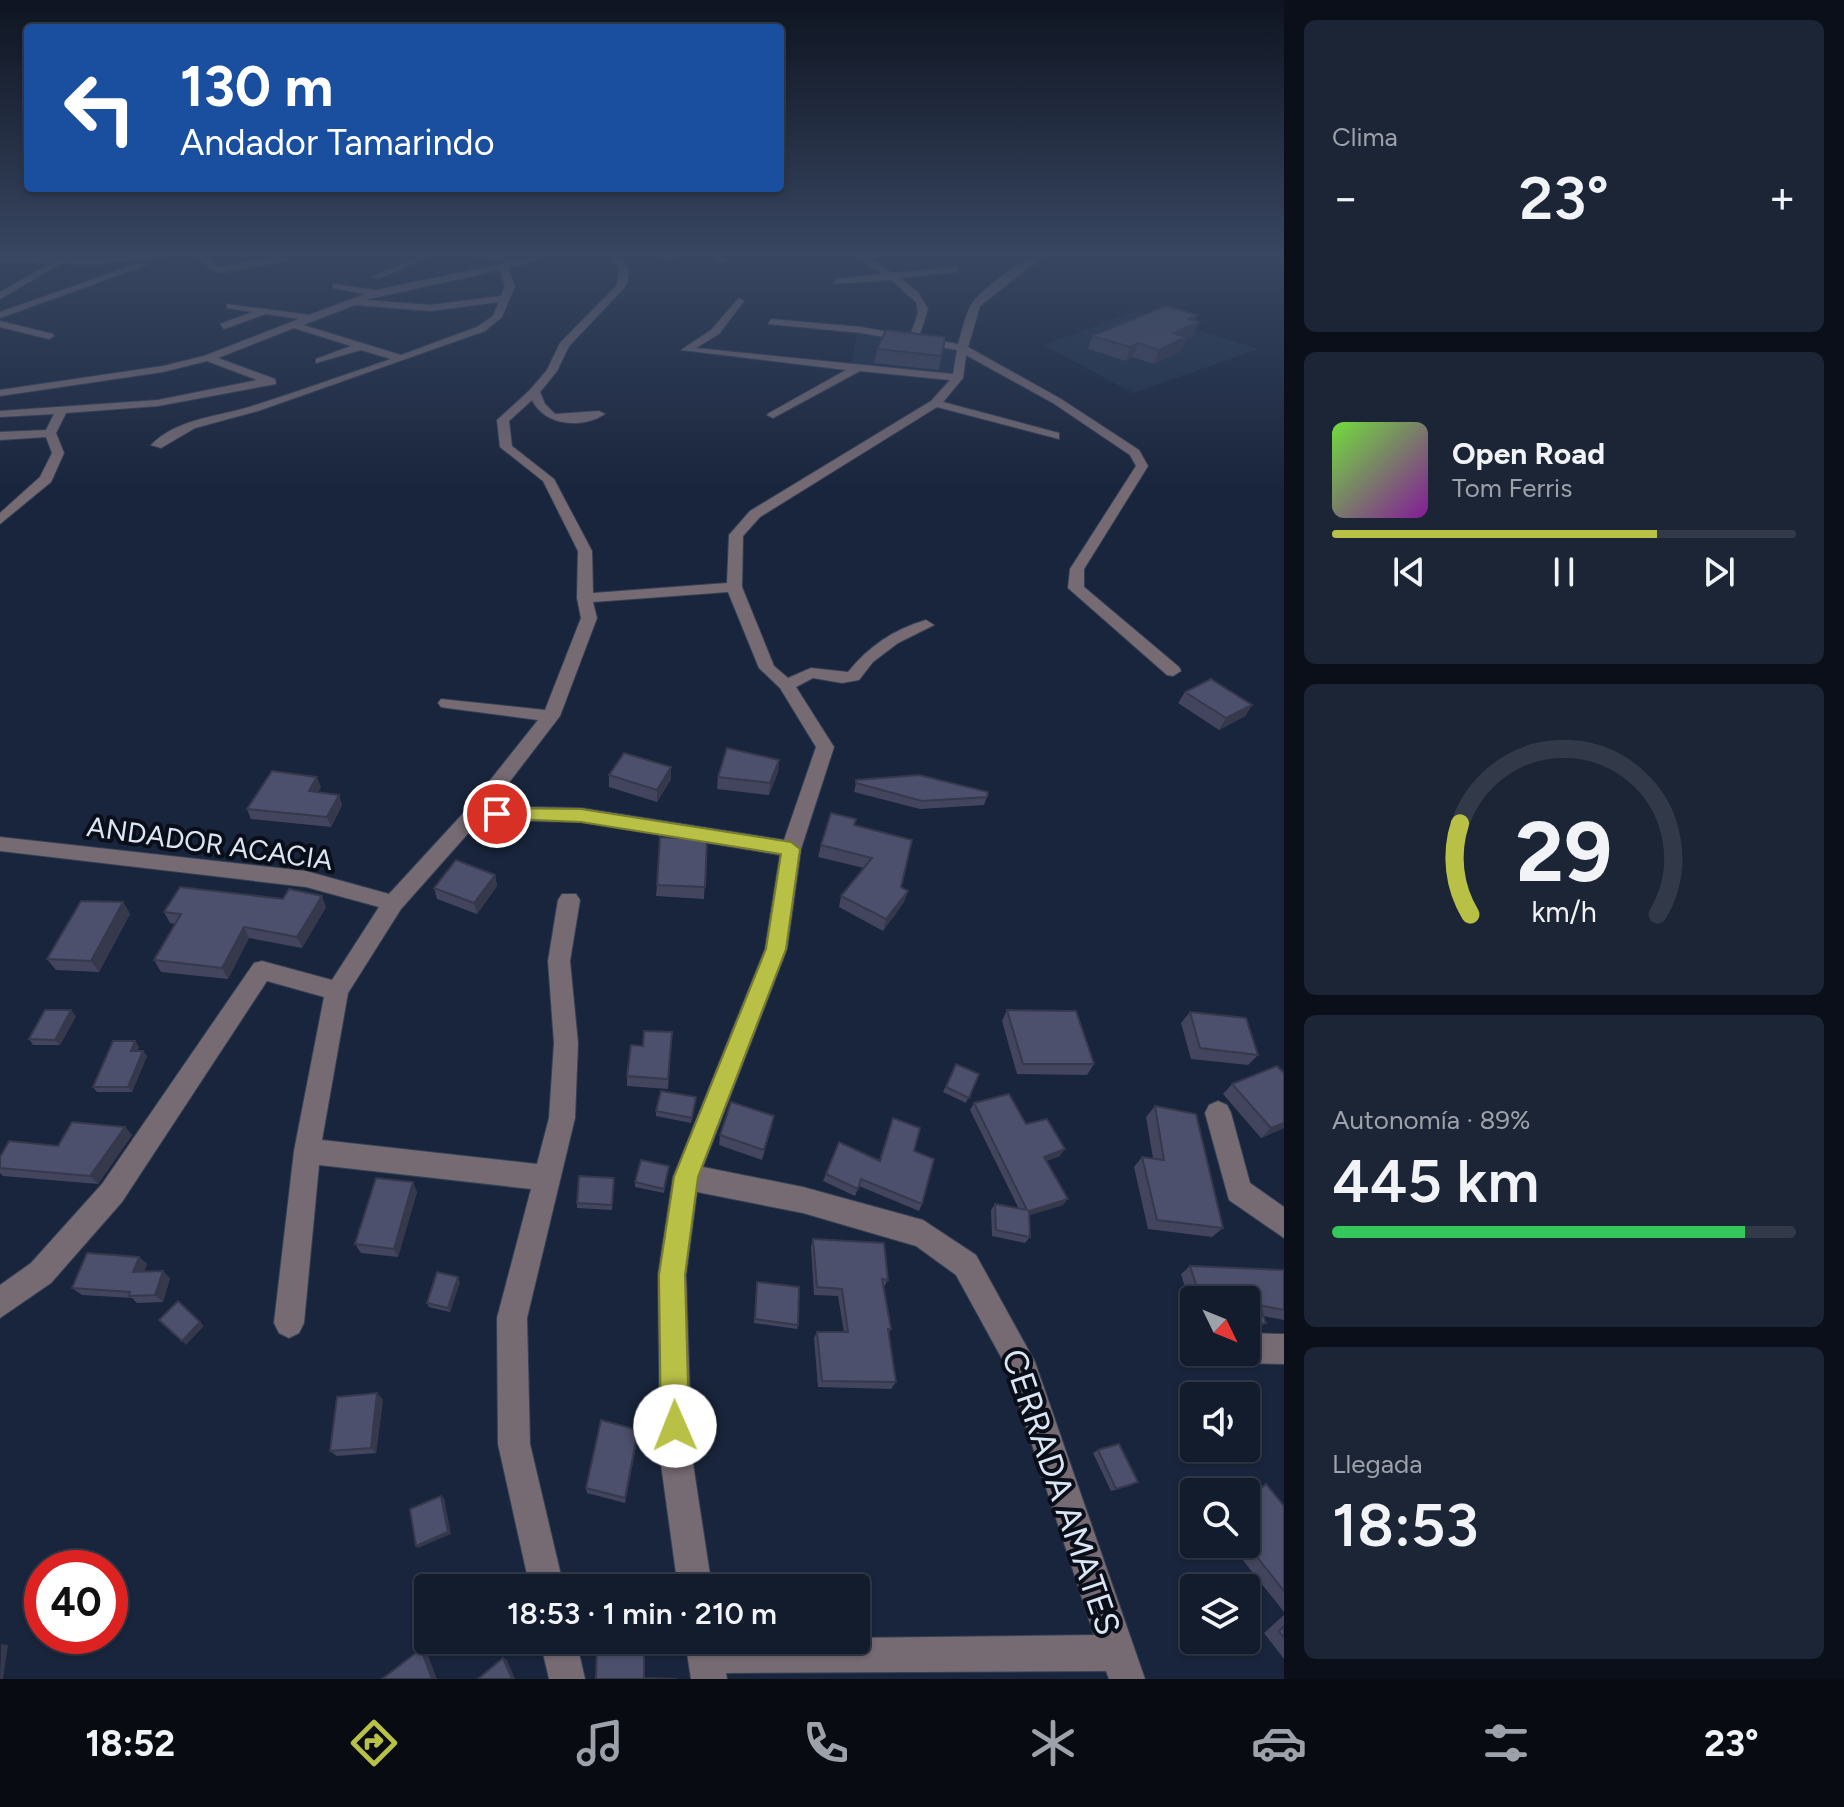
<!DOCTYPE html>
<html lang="es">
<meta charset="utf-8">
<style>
body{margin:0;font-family:Figtree,sans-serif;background:#1c2535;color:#f1f3f6;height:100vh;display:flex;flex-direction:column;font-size:30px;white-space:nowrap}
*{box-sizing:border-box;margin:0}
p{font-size:26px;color:#9da1aa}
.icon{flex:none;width:44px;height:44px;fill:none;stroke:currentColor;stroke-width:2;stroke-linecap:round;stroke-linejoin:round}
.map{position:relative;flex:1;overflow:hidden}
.details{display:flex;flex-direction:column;gap:20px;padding:20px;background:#0a0f19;width:560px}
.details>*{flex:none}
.hud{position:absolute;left:24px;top:24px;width:760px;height:168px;border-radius:8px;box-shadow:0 2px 6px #0004,0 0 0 2px #323a49;background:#1a4fa0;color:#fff;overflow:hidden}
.needle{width:52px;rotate:133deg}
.tools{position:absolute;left:1180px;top:1286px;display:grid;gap:16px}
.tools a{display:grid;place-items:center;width:80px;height:80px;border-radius:8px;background:#131c2d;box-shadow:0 2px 6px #0004,0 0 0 2px #323a49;font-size:40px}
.speed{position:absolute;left:24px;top:1550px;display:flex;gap:16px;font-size:40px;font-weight:700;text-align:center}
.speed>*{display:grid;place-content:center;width:104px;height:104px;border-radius:50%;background:#131c2d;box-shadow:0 2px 6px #0004,0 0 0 2px #323a49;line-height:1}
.speed .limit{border:12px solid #d22;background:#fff;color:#111}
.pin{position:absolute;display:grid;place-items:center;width:68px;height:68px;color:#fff;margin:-34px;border:4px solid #fff;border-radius:50%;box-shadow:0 2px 8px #0007}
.me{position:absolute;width:88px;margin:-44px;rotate:359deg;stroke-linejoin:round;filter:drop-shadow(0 0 6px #0008)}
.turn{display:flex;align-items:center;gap:28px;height:168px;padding:0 24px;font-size:36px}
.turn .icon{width:104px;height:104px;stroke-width:2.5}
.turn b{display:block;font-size:56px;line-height:68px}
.big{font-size:60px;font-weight:600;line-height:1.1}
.details .widget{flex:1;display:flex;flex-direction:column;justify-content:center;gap:12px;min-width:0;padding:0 28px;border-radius:12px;background:#1c2535}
.details .dial{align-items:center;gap:0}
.dial svg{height:208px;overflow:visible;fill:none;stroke:#323a49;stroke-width:7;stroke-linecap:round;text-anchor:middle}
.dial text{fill:#f1f3f6;stroke:none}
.song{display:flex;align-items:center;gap:24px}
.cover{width:96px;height:96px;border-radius:12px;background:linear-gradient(135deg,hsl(100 70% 55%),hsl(290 70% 35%))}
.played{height:8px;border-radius:4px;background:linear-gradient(90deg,#b9c046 70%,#323a49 70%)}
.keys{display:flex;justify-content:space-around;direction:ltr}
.heat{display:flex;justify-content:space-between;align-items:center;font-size:44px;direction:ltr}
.charge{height:12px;border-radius:6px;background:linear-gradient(90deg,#34c759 89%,#323a49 0)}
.trip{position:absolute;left:414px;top:1574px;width:456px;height:80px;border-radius:8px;background:#131c2d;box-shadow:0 2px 6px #0004,0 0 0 2px #323a49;font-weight:600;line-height:80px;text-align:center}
.tab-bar{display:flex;height:128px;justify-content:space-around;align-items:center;background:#080b12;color:#9da1aa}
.tab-bar .icon{width:56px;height:56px}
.tab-bar .active{color:#b9c046}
.tab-bar b{font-size:36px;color:#f1f3f6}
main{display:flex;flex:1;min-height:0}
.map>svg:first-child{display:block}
</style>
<main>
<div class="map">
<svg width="1284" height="1679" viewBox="0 0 1284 1679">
<rect width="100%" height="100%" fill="#19253c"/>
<path fill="#1f2f4a" d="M1136 311 1259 349 1133 393 1043 345Z
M857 332 958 349 950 376 852 364Z"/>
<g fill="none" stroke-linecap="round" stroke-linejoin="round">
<g stroke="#344056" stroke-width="2">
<path id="minor" d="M157 254H187L95 264 62 263 0 299V292L51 263 0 262V256L95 258Z
M191 254H200L219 267 291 254 287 261 217 273Z
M425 254H435L378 279 371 277Z
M464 254H484L518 260 552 254 508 268 515 286 502 317 485 331 258 411 195 428 161 448 151 445C176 419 216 417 249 407 297 392 344 375 391 359L361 350 316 363V359L351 346 294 328 218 358 275 379 276 384 158 406 66 413 56 433 64 453 51 482 0 524V513L40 477 52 453 46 437 0 440V432L46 430 54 414 0 417V411L158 400 257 380 207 361 163 372 0 396V390L163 366 204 356 299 319 266 314 224 329 220 324 253 312 227 308V304L309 315 365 294 333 288V284L376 290 510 262ZM500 270 505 286 501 296 430 305 365 300ZM499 302 493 316 477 327 401 355 303 325 355 305 430 311Z
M608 254H616C627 264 632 272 626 286L569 346 557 371 540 392 545 404 555 414 599 411 605 414C582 429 545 426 532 400L509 421 512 446 554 479 592 551 593 593 727 583 729 535 750 511 931 401 950 380 860 371 773 418 767 415 769 413 846 370 681 350 711 330 739 298 744 301 719 334 696 348 953 374 957 350 861 333 768 324 771 319 861 327 910 336 918 313 916 302 891 280 833 284 836 279 883 274 850 254H895L868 259 893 273 959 267 956 272 900 278 918 292 928 309 919 337 958 344C962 332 965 313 973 302 985 287 1028 254 1046 254L980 306 968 347 1061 399 1139 450 1148 466 1084 569V587L1179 667 1181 671 1173 676 1167 675 1068 588 1070 569 1136 466 1130 455 1053 403 966 355 963 378 943 402 1059 433V439L937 407 760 517 743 536 742 587 774 666 788 678 811 668 848 672C868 647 894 629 926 620L934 625 898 643 873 662 859 680 842 683 813 678 796 687 834 747 801 849 787 949 703 1167 803 1187 923 1220 976 1255 1035 1362 1145 1679H1109L1106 1671 726 1673 727 1679H691L685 1640 1094 1635 1007 1368 956 1275 916 1246 803 1213 697 1192 686 1275 692 1457 712 1588H678L660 1457 658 1275 673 1177 765 949 780 855 581 822 480 820 401 909 348 993 322 1140 537 1164 549 1118 554 1043 548 961 558 900 562 894H576L580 900 570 961 578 1043 575 1118 527 1318 530 1444 564 1588H530L498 1444 497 1318 531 1189 319 1165 304 1323 299 1333 289 1338 279 1333 274 1323 294 1151 324 997 267 981 122 1202 51 1283 0 1318V1285L31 1263 102 1184 254 963 262 961 332 980 379 907 306 887 0 851V837L306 871 389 894 468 808 538 720 447 708 441 707 438 703 441 699 545 710 581 618 577 598 578 551 543 481 500 447 497 420 530 390 547 370 560 343 617 285 619 268ZM728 592 759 668 780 688 816 747 784 840 581 808 491 806 560 716 597 618 593 602Z
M671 254H690L665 260 661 257Z
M707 254H716L728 261 721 263Z
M140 263 147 265 0 318V312Z
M0 321 53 334 54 336 49 339 0 327Z
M1218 1101 1227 1105 1231 1113 1250 1183 1284 1207V1238L1229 1200 1205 1113 1209 1105Z
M1246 1333 1284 1334V1364L1246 1363 1235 1359 1233 1352H1246Z
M540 1640H576L585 1679H549Z"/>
</g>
<use href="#minor" fill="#766a73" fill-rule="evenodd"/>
</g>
<path fill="#42455d" d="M1197 315 1194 321 1193 336 1186 339 1181 351 1154 364 1133 357 1126 361 1088 349 1092 336Z
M945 337 939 370 874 363 877 349Z
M1185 692 1252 705 1245 716 1219 730 1178 703Z
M779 760 778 772 769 795 717 789 718 777Z
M671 767V779L657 802 609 787V775Z
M856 783 987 797 984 805 920 809 854 792Z
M321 787 318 792 339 795 342 805 331 827 251 819 247 809Z
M854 825 901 887 908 891 904 902 883 931 839 907 841 896 864 868 818 857 821 845Z
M707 839 704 899 656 896 657 885Z
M495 875 497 886 477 914 437 899 434 888Z
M123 902 130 914 99 972 56 970 47 959Z
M326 907 302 948 249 938 228 979 161 972 154 960 175 924 170 923 164 912Z
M1007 1010 1094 1064 1087 1075 1017 1074 1002 1021Z
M1190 1012 1258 1055 1248 1065 1191 1059 1181 1023Z
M76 1016 60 1045H33L29 1039Z
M672 1032 668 1089 627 1086V1076L643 1046Z
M135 1041 139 1047 137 1051H143L147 1056 132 1092H97L93 1087Z
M956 1064 979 1074 966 1103 943 1092Z
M1232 1084 1284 1128 1261 1138 1223 1094Z
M696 1097 691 1123 656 1116V1111Z
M974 1103 1026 1124 1060 1156 1046 1161 1063 1205 1029 1215 1030 1237 1025 1243 992 1236 991 1210 995 1204 1019 1209 970 1110Z
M1155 1106 1223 1228 1212 1237 1148 1229 1134 1167 1142 1157 1153 1158 1146 1117Z
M893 1118 914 1151 922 1204 919 1211 859 1186 855 1196 823 1181 826 1174 879 1160Z
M772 1126 762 1160 719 1145 720 1135Z
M125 1127 132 1135 98 1184 3 1176 0 1173V1157L58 1146Z
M669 1166 664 1193 635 1187V1182Z
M614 1183 612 1210 577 1208V1203Z
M417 1192 398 1257 361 1253 355 1244Z
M813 1239 888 1280 884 1287 891 1329 888 1334 896 1382 891 1389 818 1387 814 1338 817 1332H844L838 1296 814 1295 811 1247Z
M139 1257 147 1264 144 1271 170 1278 163 1302 137 1303 132 1298 82 1295 72 1288Z
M1190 1266 1284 1270V1320L1263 1316 1266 1323 1254 1330V1333L1246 1338V1300H1194V1311H1192L1181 1274Z
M460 1282 450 1312 429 1307 427 1303Z
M757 1282 798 1325 797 1329 754 1323Z
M377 1393 383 1400 376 1453 337 1456 330 1451Z
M638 1430V1436L625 1503 587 1493 586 1488Z
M1098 1450 1133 1485 1111 1491 1093 1453Z
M1266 1484 1284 1506V1612L1230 1544H1246V1495L1252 1489Z
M1284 1615V1659L1264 1633Z"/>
<path fill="#36384c" d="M1197 315 1193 324 1199 322 1193 336 1186 339 1181 351 1154 364 1159 350 1173 333 1188 319Z
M1138 343 1133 357 1126 361 1130 347Z
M1252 705 1245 716 1219 730 1226 718Z
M779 760 778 772 769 795 770 783Z
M671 767V779L657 802V790Z
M317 777 321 787 313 801 309 791Z
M339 795 342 805 331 827 327 817Z
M495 875 497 886 477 914 474 903Z
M908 891 904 902 883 931 886 919Z
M322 896 326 907 302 948 297 937Z
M123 902 130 914 99 972 91 961Z
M244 927 249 938 228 979 222 968Z
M71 1010 76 1016 60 1045 55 1040Z
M135 1041 139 1047 135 1056 131 1051Z
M143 1051 147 1056 132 1092 128 1087Z
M1284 1123V1128L1261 1138 1271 1128Z
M125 1127 132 1135 98 1184 90 1176Z
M1065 1149 1060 1156 1040 1163 1044 1157Z
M413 1182 417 1192 398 1257 394 1249Z
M1068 1199 1063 1205 1024 1217 1029 1211Z
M139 1257 147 1264 141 1279 133 1272Z
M163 1271 170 1278 163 1302 155 1295Z
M458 1277 460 1282 450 1312 448 1308Z
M178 1301 204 1326 186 1345 182 1341Z
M377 1393 383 1400 376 1453 371 1448Z
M638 1430V1436L625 1503V1498Z
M441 1496 444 1498 451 1534 418 1548 416 1546Z
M1 1644 8 1645 3 1679H0Z
M421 1649 426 1650 437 1679H432Z
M503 1658 507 1660 515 1679H512Z"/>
<path fill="#4d506c" stroke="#36384c" stroke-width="2" d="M1166 306 1197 315 1188 319 1199 322 1173 333 1186 337 1159 350 1138 343 1130 347 1092 336Z
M886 330 945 337 942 356 877 349Z
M1211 679 1252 705 1226 718 1185 692Z
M727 748 779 760 770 783 718 777Z
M624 753 671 767 657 790 609 775Z
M272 771 317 777 309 791 339 795 327 817 247 809Z
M919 775 988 792 987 797 922 801 856 783V780Z
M831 813 856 819 854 825 912 840 901 887 908 891 886 919 841 896 872 858 821 845Z
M660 837 707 839 705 887 657 885Z
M456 860 495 875 474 903 434 888Z
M180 887 283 899 289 889 322 896 297 937 244 927 222 968 154 960 181 914 164 912Z
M81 901 123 902 91 961 47 959Z
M45 1010H71L55 1040 29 1039Z
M1007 1010 1076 1011 1094 1064H1023Z
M1190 1012 1246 1018 1258 1055 1200 1048Z
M644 1031 672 1032 668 1079 627 1076 631 1045 643 1046Z
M113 1041H135L131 1051H143L128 1087H93Z
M956 1064 979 1074 969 1098 946 1087Z
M1277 1066 1284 1073V1123L1271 1128 1232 1084Z
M661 1091 696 1097 692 1118 656 1111Z
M1009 1094 1026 1124 1047 1119 1065 1149 1044 1157 1068 1199 1029 1211 1030 1237 996 1230 995 1204 1027 1210 974 1103Z
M731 1102 774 1116 764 1150 720 1135Z
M1155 1106 1196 1114 1223 1228 1157 1220 1142 1157 1164 1160Z
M893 1118 920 1128 914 1151 934 1159 922 1204 861 1179 858 1189 826 1174 839 1142 880 1161Z
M72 1122 125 1127 90 1176 0 1168V1157L9 1141 58 1146Z
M641 1160 669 1166 664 1189 635 1182Z
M579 1176 614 1178 612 1205 577 1203Z
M376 1178 413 1182 394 1249 355 1244Z
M813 1239 884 1243 888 1280 882 1279 891 1329H888L896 1382 822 1381 817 1332H848L842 1289 817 1287Z
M87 1253 139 1257 133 1272 163 1271 155 1295 129 1296 130 1292 72 1288Z
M1190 1266 1284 1270V1310L1259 1305 1266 1323 1255 1324 1254 1333 1246 1332V1300H1201Z
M437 1272 458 1277 448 1308 427 1303Z
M757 1282 799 1287 798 1325 755 1319Z
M178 1301 200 1322 182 1341 159 1320Z
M377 1393 371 1448 330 1451 337 1397Z
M601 1420 638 1430 625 1498 586 1488Z
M1119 1444 1138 1482 1116 1489 1098 1450Z
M1266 1484 1284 1506V1591L1246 1543V1502Z
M441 1496 448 1532 416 1546 410 1509Z
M1284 1626V1638L1279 1631Z
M597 1640H644V1678L677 1679H596Z
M421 1649 432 1679H382Z
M503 1658 512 1679H478Z"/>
<linearGradient id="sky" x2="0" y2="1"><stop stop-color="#0e1421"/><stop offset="0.52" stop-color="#384661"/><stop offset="1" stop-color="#384661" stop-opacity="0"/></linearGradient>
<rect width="1284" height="489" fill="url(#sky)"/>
<path fill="#b9c046" stroke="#787d2e" stroke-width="2" d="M497 808 581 809 791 842 800 849 786 949 698 1177 685 1275 689 1426 685 1437 675 1441 665 1437 661 1426 659 1275 674 1177 766 949 781 854 581 822 491 818V810Z"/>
<g text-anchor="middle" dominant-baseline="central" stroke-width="8" stroke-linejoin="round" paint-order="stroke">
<g font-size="28" fill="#dce5f4" stroke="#090e19">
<text transform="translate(210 843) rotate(8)">ANDADOR ACACIA</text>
</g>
<g font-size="34" fill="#dce5f4" stroke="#090e19">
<text transform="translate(1061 1492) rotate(71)">CERRADA AMATES</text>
</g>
</g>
</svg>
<div class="tools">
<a><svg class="needle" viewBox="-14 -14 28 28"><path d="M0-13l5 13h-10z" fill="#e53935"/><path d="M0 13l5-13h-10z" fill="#9da1aa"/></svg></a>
<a><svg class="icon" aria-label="sound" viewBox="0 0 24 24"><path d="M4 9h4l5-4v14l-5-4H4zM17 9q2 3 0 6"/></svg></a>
<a><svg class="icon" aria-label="search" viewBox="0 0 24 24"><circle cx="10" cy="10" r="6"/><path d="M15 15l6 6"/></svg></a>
<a><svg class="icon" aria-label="layers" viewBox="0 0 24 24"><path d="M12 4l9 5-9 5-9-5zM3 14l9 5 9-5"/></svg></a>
</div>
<div class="speed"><div class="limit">40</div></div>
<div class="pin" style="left:497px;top:814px;background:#d93025"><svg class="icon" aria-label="arrive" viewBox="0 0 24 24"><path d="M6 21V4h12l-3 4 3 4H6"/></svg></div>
<svg class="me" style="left:675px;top:1426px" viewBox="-20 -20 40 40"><circle r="19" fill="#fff"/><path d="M0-13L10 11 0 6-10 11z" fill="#b9c046"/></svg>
<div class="trip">18:53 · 1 min · 210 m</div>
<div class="hud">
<div class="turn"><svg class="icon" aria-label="left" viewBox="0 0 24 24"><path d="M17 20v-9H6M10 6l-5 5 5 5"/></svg><div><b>130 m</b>Andador Tamarindo</div></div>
</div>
</div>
<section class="details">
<div class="widget"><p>Clima</p>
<div class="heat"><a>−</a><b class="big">23°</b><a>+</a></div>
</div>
<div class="widget">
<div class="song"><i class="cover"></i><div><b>Open Road</b><p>Tom Ferris</p></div></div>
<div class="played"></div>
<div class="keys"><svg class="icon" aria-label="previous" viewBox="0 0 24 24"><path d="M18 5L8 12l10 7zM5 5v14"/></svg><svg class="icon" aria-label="pause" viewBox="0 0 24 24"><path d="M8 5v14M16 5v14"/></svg><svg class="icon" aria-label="next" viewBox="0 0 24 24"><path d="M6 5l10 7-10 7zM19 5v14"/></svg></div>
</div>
<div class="widget dial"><svg viewBox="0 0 100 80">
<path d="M14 69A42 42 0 1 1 86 69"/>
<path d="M14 69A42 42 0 0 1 10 34" stroke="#b9c046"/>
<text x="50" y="56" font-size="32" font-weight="700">29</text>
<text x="50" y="72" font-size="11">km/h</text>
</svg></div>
<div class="widget"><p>Autonomía · 89%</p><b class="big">445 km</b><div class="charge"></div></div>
<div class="widget"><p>Llegada</p><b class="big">18:53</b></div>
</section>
</main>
<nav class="tab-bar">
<b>18:52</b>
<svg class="icon active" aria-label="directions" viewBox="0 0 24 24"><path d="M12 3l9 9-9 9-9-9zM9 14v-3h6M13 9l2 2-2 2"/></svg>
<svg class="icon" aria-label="music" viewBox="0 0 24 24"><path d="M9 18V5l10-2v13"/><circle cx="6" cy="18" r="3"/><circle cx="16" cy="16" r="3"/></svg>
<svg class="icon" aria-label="phone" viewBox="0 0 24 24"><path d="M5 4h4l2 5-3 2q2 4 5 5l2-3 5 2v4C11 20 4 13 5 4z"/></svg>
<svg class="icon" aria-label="climate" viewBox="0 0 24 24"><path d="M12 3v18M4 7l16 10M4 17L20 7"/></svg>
<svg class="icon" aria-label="car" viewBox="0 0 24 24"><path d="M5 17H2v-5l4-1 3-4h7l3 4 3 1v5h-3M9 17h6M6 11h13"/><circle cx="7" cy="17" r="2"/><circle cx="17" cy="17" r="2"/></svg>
<svg class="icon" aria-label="filters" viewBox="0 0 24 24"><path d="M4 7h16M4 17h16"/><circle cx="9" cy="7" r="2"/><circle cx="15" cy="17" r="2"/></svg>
<b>23°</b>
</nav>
